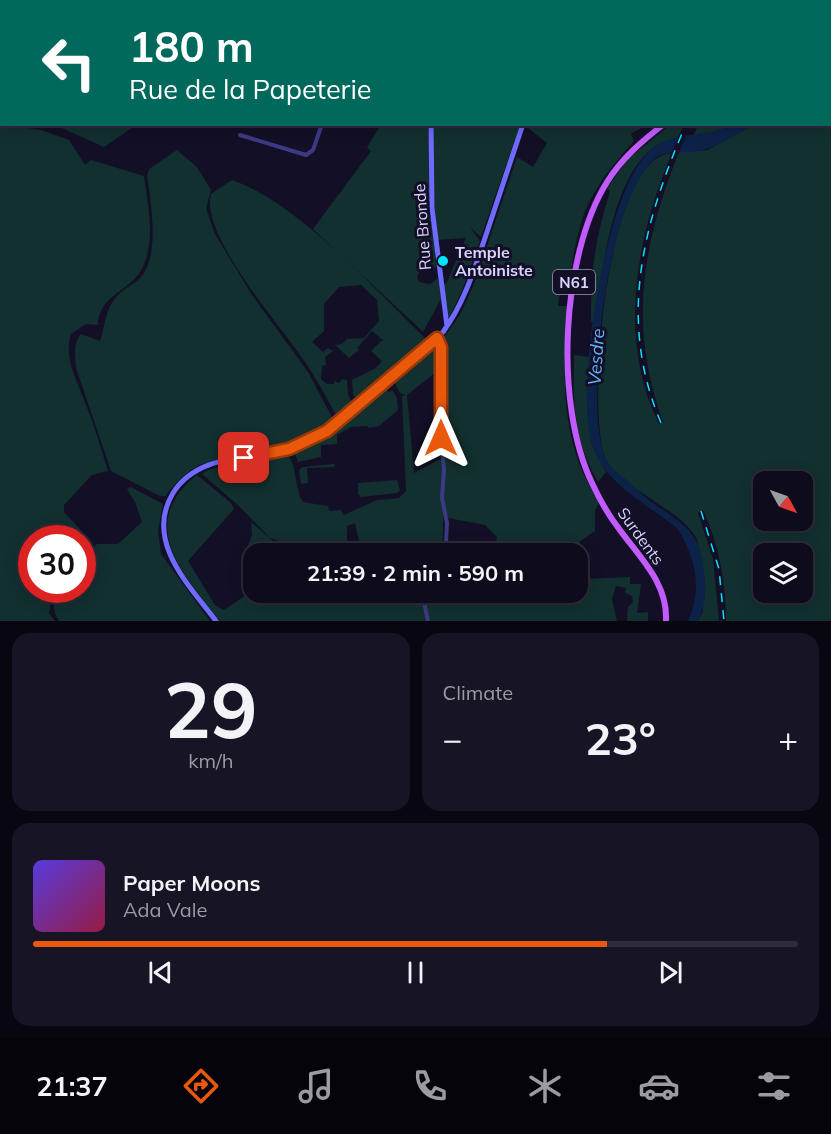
<!DOCTYPE html>
<meta charset="utf-8">
<style>
body{margin:0;font-family:Mulish,sans-serif;background:#171425;color:#f1f3f6;height:100vh;display:flex;flex-direction:column;font-size:22px;white-space:nowrap}
*{box-sizing:border-box;margin:0}
p{font-size:20px;color:#9b9ba3}
.icon{flex:none;width:33px;height:33px;fill:none;stroke:currentColor;stroke-width:2;stroke-linecap:round;stroke-linejoin:round}
.map{position:relative;height:621px;overflow:hidden}
.drawer{display:flex;flex-direction:column;gap:12px;padding:12px;background:#08060f;flex:1}
.drawer>*{flex:none}
.guide{position:absolute;left:0px;top:0px;width:831px;height:126px;box-shadow:0 3px 15px #0003,0 0 0 2px #2e2b3b;background:#00695c;color:#fff;overflow:hidden}
.needle{width:39px;rotate:130deg}
.tools{position:absolute;left:753px;top:471px;display:grid;gap:12px}
.tools a{display:grid;place-items:center;width:60px;height:60px;border-radius:12px;background:#0e0b1c;box-shadow:0 3px 15px #0003,0 0 0 2px #2e2b3b;font-size:30px}
.speed{position:absolute;left:18px;top:525px;display:flex;gap:12px;font-size:30px;font-weight:700;text-align:center}
.speed>*{display:grid;place-content:center;width:78px;height:78px;border-radius:50%;background:#0e0b1c;box-shadow:0 3px 15px #0003,0 0 0 2px #2e2b3b;line-height:1}
.speed .limit{border:9px solid #d22;background:#fff;color:#111}
.pin{position:absolute;display:grid;place-items:center;width:51px;height:51px;color:#fff;margin:-26px;border-radius:12px;box-shadow:0 3px 9px #0006}
.me{position:absolute;width:66px;margin:-33px;rotate:0deg;stroke-linejoin:round;filter:drop-shadow(0 0 4px #0008)}
.turn{display:flex;align-items:center;gap:21px;height:126px;padding:0 30px;font-size:27px}
.turn .icon{width:78px;height:78px;stroke-width:2.5}
.turn b{display:block;font-size:42px;line-height:51px}
.big{font-size:45px;font-weight:700;line-height:1.1}
.drawer .card{flex:1;display:flex;flex-direction:column;justify-content:center;gap:9px;min-width:0;padding:0 21px;border-radius:18px;background:#171425}
.drawer .dial{align-items:center;gap:0}
.dial b{font-size:78px;line-height:1}
.song{display:flex;align-items:center;gap:18px}
.cover{width:72px;height:72px;border-radius:9px;background:linear-gradient(135deg,hsl(250 70% 55%),hsl(340 70% 35%))}
.played{height:6px;border-radius:3px;background:linear-gradient(90deg,#ea580c 75%,#2e2b3b 75%)}
.keys{display:flex;justify-content:space-around;direction:ltr}
.heat{display:flex;justify-content:space-between;align-items:center;font-size:33px;direction:ltr}
.drawer .tiles{flex:1;display:grid;gap:12px;grid-template-columns:1fr 1fr}
.card:last-child{grid-column:span 2}
.trip{position:absolute;left:243px;top:543px;width:345px;height:60px;border-radius:18px;background:#0e0b1c;box-shadow:0 3px 15px #0003,0 0 0 2px #2e2b3b;font-weight:700;line-height:60px;text-align:center}
.tabs{display:flex;height:96px;justify-content:space-around;align-items:center;background:#06040b;color:#9b9ba3}
.tabs .icon{width:42px;height:42px}
.tabs .selected{color:#ea580c}
.tabs b{font-size:27px;color:#f1f3f6}
.map>svg:first-child{display:block}
</style>
<div class="map">
<svg width="831" height="621" viewBox="0 0 831 621">
<rect width="100%" height="100%" fill="#130f26"/>
<path fill="#12302f" fill-rule="evenodd" d="M584 0H746L583 1Z
M831 89V621H726C726 583 719 545 703 510L698 513 713 559 719 621H698L703 611C702 595 702 550 696 538 682 509 616 487 605 457 586 408 606 155 672 153 636 237 617 338 659 424L663 422C628 326 642 244 679 152L707 150 753 125 830 124ZM764 482H802V520H764ZM764 554H802V592H764Z
M0 117 2 124 41 130 69 140 85 165 91 160 144 176C148 206 157 244 140 272 130 290 98 296 98 325L86 324 71 334C63 359 78 382 86 405 95 427 101 449 108 471L92 475 64 505V512L91 541 83 560 82 538H32V590H62L51 599 49 613 55 621H0Z
M55 125H136L104 147Z
M381 125H428L436 268C427 266 420 268 417 278L419 282 430 284 438 278 441 299 423 332 313 229 371 151 367 147Z
M431 125H520L481 237 470 227 480 241 462 291 450 316 446 317 442 286 447 282 466 238 436 240Z
M529 125H646L631 134 634 141C612 165 588 195 580 227 575 245 572 264 569 282H561L558 306H568C564 360 560 414 580 466 585 479 593 491 599 503L595 511V531L579 542 587 554 583 579 630 577V584H641L637 613 648 612V621H627L628 607 633 602 632 596 625 593 626 588 616 586 612 599 617 621H430L425 607 426 592H578V554L511 553 496 541 497 537 485 525 448 518 443 497 445 458 441 424 444 337 460 315 475 282 517 157 533 167 547 143 528 128Z
M670 125H684L678 137C670 141 660 143 653 148 611 179 601 276 595 324L591 321C591 272 594 245 608 198L610 191 607 188 629 158Z
M698 125H734L706 135H694Z
M177 150 197 167 211 190 206 208 215 234 252 295 308 372 334 421C311 438 287 449 258 454 214 462 196 455 166 496H160L111 471 76 368C75 354 73 345 81 334L100 341C106 323 105 308 119 294 125 287 135 284 141 277 160 255 151 203 147 176L149 169Z
M232 180C299 203 377 292 428 341L357 400 353 395 352 380 376 368 382 361 371 351 381 341H384L372 331 357 348 359 350 349 358 335 345 342 344 347 339 364 338 379 321 377 300 361 285 339 287 324 304V331L312 342 323 352 328 348 333 351 325 357 326 365 322 366 321 379 327 384H334V381L339 383 342 379 347 380 348 394 353 405 338 419C327 398 316 378 303 359 279 324 200 235 211 194Z
M437 347 440 351V369L407 395 414 473 442 458C442 488 445 517 442 547L359 541 355 523 347 526V550L344 553H316L270 538 239 506 202 474C212 464 268 460 287 454 298 467 294 488 303 502L328 506 329 511 341 510 344 515 377 500 399 498 406 491 402 396 406 395 400 393 395 383Z
M574 355 590 357 589 383 593 447 606 472 598 482C573 438 573 404 574 355Z
M386 389 389 392 392 390 397 398 398 410 379 426 369 428 367 426 351 427 337 435V444L321 445V457L298 462 294 452 335 432Z
M334 464 335 467 307 468 308 483 301 484 299 470 302 467Z
M197 475 231 503 234 509 188 561 215 605 224 610 246 595 245 554 252 535 251 522 280 547 305 553 254 554V592L423 593 421 598 427 621H220C185 575 134 525 197 475Z
M397 480 400 490 397 493 361 497 358 494V483Z
M131 487 163 504 158 531 161 554 210 621H59C45 600 63 590 82 590L83 567 96 544H118L142 522 135 502 127 489Z
M366 545 440 549 439 553H367Z"/>
<path fill="#0c2248" d="M734 125H753C734 135 714 150 692 152 680 153 667 150 657 157 607 195 583 401 605 457 608 467 619 474 627 480 635 487 642 495 650 501 681 523 701 530 704 572 706 590 706 604 698 621H688C703 588 695 558 678 529 649 505 607 485 593 448 573 395 605 185 652 149 675 131 708 137 734 125Z"/>
<path fill="#130f26" d="M687 133 678 155 670 156 680 134Z"/>
<g fill="none" stroke-linecap="round" stroke-linejoin="round">
<path stroke="#3d3a85" stroke-width="4" d="M87 2 88 0
M150 2V0
M0 36H2
M240 135 306 155 313 150 322 124
M437 338 441 347 442 396 439 422 444 469 442 498 447 523 446 542 441 554
M425 592 423 597 428 621"/>
<path stroke="#6f6bff" stroke-width="5" d="M355 2V0
M565 2V0
M431 124 432 208 447 326
M216 621C189 585 144 541 173 493 200 450 259 461 301 444 329 433 352 412 376 393 398 374 424 355 443 332 465 302 475 267 487 232 499 196 511 160 523 124"/>
<path stroke="#c25bff" stroke-width="6" d="M805 2 806 0
M664 124C642 141 622 158 607 182 561 256 554 404 592 483 599 498 607 513 617 526 638 556 668 582 666 621"/>
<path stroke="#00e5ff" stroke-width="1.5" stroke-dasharray="9 8" stroke-linecap="butt" d="M749 2 750 0
M661 423C617 319 643 224 686 124
M701 511 719 569 724 621"/>
</g>
<g fill="none" stroke-linecap="round" stroke-linejoin="round">
<g stroke="#983908" stroke-width="15">
<path id="route" d="M244 458 289 449 327 431 437 338 441 347V438"/>
</g>
<use href="#route" stroke="#ea580c" stroke-width="10"/>
</g>
<circle fill="#00e5ff" stroke="#130f26" stroke-width="2" cx="443" cy="261" r="6"/>
<g text-anchor="middle" dominant-baseline="central" stroke-width="6" stroke-linejoin="round" paint-order="stroke">
<rect fill="#130f26" stroke="#9e99be" stroke-width="1.5" x="553" y="270" width="42" height="24" rx="4.5"/>
<g font-size="15" font-weight="bold" fill="#d9d4ff">
<text x="574" y="282">N61</text>
</g>
<g font-size="16" fill="#d9d4ff" stroke="#130f26">
<text transform="translate(422 227) rotate(-94)">Rue Bronde</text>
<text transform="translate(641 536) rotate(54)">Surdents</text>
</g>
<g font-size="16" font-weight="bold" fill="#d9d4ff" stroke="#130f26" text-anchor="start">
<text x="455" y="252">Temple<tspan x="455" dy="18">Antoiniste</tspan></text>
</g>
<g font-size="18" font-style="italic" fill="#62b6ff" stroke="#130f26">
<text transform="translate(596 357) rotate(-86)">Vesdre</text>
</g>
</g>
</svg>
<div class="tools">
<a><svg class="needle" viewBox="-14 -14 28 28"><path d="M0-13l5 13h-10z" fill="#e53935"/><path d="M0 13l5-13h-10z" fill="#9b9ba3"/></svg></a>
<a><svg class="icon" aria-label="layers" viewBox="0 0 24 24"><path d="M12 4l9 5-9 5-9-5zM3 14l9 5 9-5"/></svg></a>
</div>
<div class="speed"><div class="limit">30</div></div>
<div class="pin" style="left:244px;top:458px;background:#d93025"><svg class="icon" aria-label="arrive" viewBox="0 0 24 24"><path d="M6 21V4h12l-3 4 3 4H6"/></svg></div>
<svg class="me" style="left:441px;top:438px" viewBox="-20 -20 40 40"><path d="M0-17L14 15 0 8-14 15z" fill="#ea580c" stroke="#fff" stroke-width="4"/></svg>
<div class="trip">21:39 · 2 min · 590 m</div>
<div class="guide">
<div class="turn"><svg class="icon" aria-label="left" viewBox="0 0 24 24"><path d="M17 20v-9H6M10 6l-5 5 5 5"/></svg><div><b>180 m</b>Rue de la Papeterie</div></div>
</div>
</div>
<section class="drawer">
<div class="tiles">
<div class="card dial"><b>29</b><p>km/h</p></div>
<div class="card"><p>Climate</p>
<div class="heat"><a>−</a><b class="big">23°</b><a>+</a></div>
</div>
<div class="card">
<div class="song"><i class="cover"></i><div><b>Paper Moons</b><p>Ada Vale</p></div></div>
<div class="played"></div>
<div class="keys"><svg class="icon" aria-label="previous" viewBox="0 0 24 24"><path d="M18 5L8 12l10 7zM5 5v14"/></svg><svg class="icon" aria-label="pause" viewBox="0 0 24 24"><path d="M8 5v14M16 5v14"/></svg><svg class="icon" aria-label="next" viewBox="0 0 24 24"><path d="M6 5l10 7-10 7zM19 5v14"/></svg></div>
</div>
</div>
</section>
<nav class="tabs">
<b>21:37</b>
<svg class="icon selected" aria-label="directions" viewBox="0 0 24 24"><path d="M12 3l9 9-9 9-9-9zM9 14v-3h6M13 9l2 2-2 2"/></svg>
<svg class="icon" aria-label="music" viewBox="0 0 24 24"><path d="M9 18V5l10-2v13"/><circle cx="6" cy="18" r="3"/><circle cx="16" cy="16" r="3"/></svg>
<svg class="icon" aria-label="phone" viewBox="0 0 24 24"><path d="M5 4h4l2 5-3 2q2 4 5 5l2-3 5 2v4C11 20 4 13 5 4z"/></svg>
<svg class="icon" aria-label="climate" viewBox="0 0 24 24"><path d="M12 3v18M4 7l16 10M4 17L20 7"/></svg>
<svg class="icon" aria-label="car" viewBox="0 0 24 24"><path d="M5 17H2v-5l4-1 3-4h7l3 4 3 1v5h-3M9 17h6M6 11h13"/><circle cx="7" cy="17" r="2"/><circle cx="17" cy="17" r="2"/></svg>
<svg class="icon" aria-label="filters" viewBox="0 0 24 24"><path d="M4 7h16M4 17h16"/><circle cx="9" cy="7" r="2"/><circle cx="15" cy="17" r="2"/></svg>
</nav>
